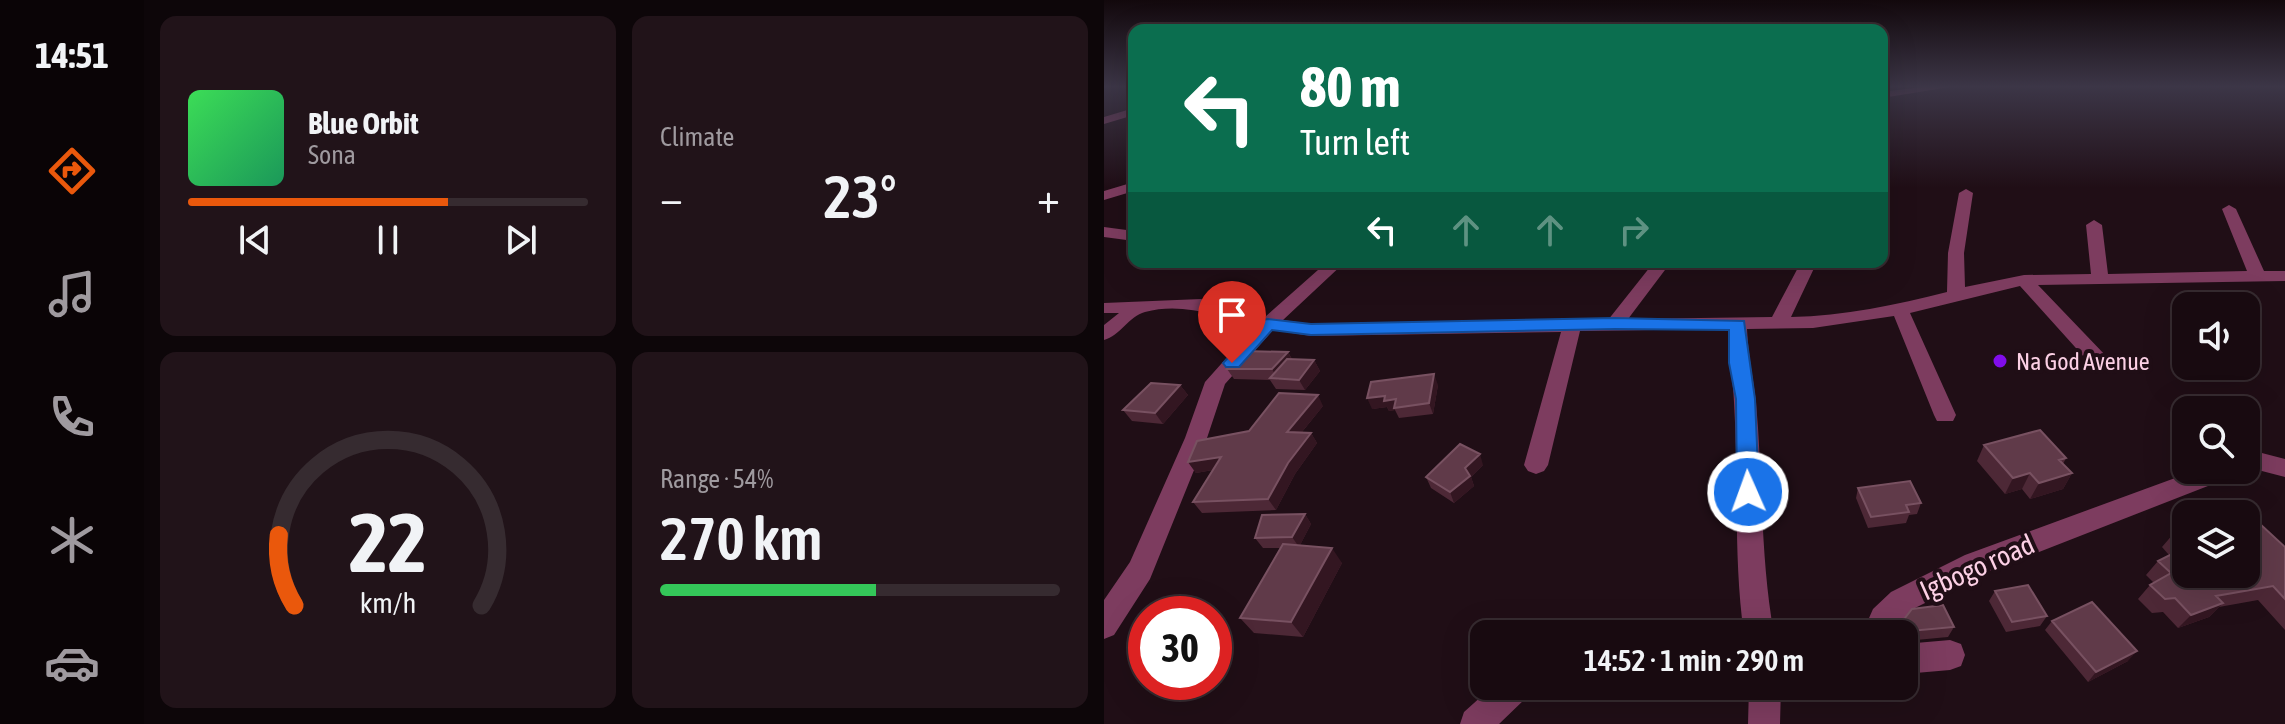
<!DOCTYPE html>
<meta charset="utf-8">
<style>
body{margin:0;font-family:"Asap Condensed",sans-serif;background:#211319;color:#f1f3f6;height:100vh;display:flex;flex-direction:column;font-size:30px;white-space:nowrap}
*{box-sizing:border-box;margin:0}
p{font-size:26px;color:#9f9a9f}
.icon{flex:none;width:44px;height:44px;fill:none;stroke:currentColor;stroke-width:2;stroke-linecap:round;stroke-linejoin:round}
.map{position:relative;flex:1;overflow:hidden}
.details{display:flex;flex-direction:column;gap:16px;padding:16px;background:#0d0609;width:960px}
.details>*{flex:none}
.banner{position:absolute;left:24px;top:24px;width:760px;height:244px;border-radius:16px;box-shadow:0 8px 32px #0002,0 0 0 2px #362b30;background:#0b6e4f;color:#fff;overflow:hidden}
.buttons{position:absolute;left:1068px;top:292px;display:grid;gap:16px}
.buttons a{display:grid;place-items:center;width:88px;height:88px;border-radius:16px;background:#180a10;box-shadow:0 8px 32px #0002,0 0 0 2px #362b30;font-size:40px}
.speed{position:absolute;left:24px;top:596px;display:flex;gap:16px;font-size:40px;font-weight:700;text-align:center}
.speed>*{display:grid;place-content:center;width:104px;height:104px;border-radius:50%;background:#180a10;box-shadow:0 8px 32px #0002,0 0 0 2px #362b30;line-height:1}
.speed .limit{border:12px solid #d22;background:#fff;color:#111}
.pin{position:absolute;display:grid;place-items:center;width:68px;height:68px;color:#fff;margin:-82px -34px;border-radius:50% 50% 50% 0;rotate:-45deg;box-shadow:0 0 8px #0007}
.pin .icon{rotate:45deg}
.me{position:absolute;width:88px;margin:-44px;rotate:358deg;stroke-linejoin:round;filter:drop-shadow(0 0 6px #0008)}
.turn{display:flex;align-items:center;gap:28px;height:168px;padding:0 40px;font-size:36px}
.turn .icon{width:104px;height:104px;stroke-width:2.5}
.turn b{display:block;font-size:56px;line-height:68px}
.lanes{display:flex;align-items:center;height:76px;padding:0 40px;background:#0003;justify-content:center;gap:40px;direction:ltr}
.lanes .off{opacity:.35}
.big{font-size:60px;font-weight:600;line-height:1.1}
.details .tile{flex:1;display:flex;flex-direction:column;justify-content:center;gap:12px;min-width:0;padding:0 28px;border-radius:16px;background:#211319}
.details .dial{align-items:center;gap:0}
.dial svg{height:208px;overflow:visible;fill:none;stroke:#362b30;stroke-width:7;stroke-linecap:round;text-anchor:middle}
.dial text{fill:#f1f3f6;stroke:none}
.song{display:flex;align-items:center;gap:24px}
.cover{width:96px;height:96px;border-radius:12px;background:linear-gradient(135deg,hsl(130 70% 55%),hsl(150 70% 35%))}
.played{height:8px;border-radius:4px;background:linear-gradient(90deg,#ea580c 65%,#362b30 65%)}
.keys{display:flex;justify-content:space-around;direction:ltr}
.heat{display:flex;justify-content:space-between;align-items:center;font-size:44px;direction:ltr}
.charge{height:12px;border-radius:6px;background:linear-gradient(90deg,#34c759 54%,#362b30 0)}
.details .tiles{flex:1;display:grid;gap:16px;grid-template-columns:repeat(2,1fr)}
.trip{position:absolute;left:366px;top:620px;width:448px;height:80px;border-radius:16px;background:#180a10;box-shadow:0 8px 32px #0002,0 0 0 2px #362b30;font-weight:600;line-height:80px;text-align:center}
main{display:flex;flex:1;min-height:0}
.menu{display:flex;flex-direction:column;width:144px;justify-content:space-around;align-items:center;background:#0a0406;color:#9f9a9f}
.menu .icon{width:56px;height:56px}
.menu .current{color:#ea580c}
.menu b{font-size:36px;color:#f1f3f6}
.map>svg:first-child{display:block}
</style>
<main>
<nav class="menu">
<b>14:51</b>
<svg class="icon current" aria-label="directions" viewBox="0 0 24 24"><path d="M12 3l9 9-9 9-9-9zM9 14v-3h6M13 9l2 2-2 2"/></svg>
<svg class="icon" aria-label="music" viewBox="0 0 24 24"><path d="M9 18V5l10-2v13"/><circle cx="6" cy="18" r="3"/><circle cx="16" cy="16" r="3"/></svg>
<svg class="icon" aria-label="phone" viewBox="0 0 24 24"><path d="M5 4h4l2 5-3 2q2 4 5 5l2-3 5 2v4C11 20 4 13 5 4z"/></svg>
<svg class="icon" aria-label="climate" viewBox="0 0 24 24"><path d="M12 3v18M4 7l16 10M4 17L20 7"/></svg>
<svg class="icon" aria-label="car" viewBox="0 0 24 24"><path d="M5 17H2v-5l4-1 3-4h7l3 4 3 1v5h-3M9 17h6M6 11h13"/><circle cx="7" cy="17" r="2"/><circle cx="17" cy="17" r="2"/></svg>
</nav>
<section class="details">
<div class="tiles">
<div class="tile">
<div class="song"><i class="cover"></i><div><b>Blue Orbit</b><p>Sona</p></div></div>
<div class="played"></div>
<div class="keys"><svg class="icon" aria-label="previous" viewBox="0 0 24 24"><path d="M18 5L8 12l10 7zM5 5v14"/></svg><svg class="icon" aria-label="pause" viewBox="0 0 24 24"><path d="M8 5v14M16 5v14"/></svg><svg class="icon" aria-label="next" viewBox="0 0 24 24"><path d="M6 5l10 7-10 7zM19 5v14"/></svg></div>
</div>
<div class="tile"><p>Climate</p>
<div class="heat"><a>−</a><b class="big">23°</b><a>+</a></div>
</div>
<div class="tile dial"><svg viewBox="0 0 100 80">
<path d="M14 69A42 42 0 1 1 86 69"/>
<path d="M14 69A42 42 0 0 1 8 42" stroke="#ea580c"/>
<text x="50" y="56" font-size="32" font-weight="700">22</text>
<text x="50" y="72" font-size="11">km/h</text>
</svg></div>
<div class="tile"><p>Range · 54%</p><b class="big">270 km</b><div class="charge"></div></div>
</div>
</section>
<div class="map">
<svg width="1181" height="724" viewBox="0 0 1181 724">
<rect width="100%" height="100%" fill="#200e16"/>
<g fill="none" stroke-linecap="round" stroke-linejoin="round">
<path fill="#7d3c5f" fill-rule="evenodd" d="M817 87H846L778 98V92Z
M30 108V115L0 124V117Z
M30 182V191L0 200V191Z
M862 189 869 193 860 253 861 287 920 275 987 274 982 225 990 220 998 225 1004 274 1143 271 1118 209 1125 205 1132 209 1160 271H1181V281L934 285 1003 357 1006 362 996 369 989 367 916 286 806 313 852 415 849 421H833L830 415 790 316 709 328 643 329C644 354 649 377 652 402 659 479 656 557 670 634H640C629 557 635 480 630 402 629 377 624 354 625 329L476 331 444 465 440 471 432 474 424 471 420 465 457 332 207 336 169 330 121 384 103 438 46 579 10 635 0 639V600L26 562 81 438 101 382 151 326C116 316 78 302 41 312 25 316 16 336 0 340V325L15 313H0V303L97 299 161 317 223 262H241L179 320 207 324 504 320 550 262H567L524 319 668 317 697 262H713L687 317C740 316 792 305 843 292L844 253 855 193Z
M0 227 30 231V241L0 237Z
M1154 452 1181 459V477L1154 470H1135H1142V454Z
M1093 470H1131L1127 477 881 573 807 610 788 634H758L769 609 787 592 861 555Z
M846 640 857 644 861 655 857 666 846 670 800 674V644Z
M389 686H428L423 697 395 724H356L360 712Z
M645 686H677L676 724H644Z"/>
</g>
<path fill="#4d2836" d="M184 352 188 359 210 360 216 371 201 390 172 389 166 380 130 379 123 369Z
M76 385 84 395 59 424 28 421 19 410Z
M334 385 329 414 295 418 291 410 285 411 283 407 268 409Z
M219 406 198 432 207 433 213 443 191 474 172 510 98 513 89 502 109 470 92 473 84 462 145 431Z
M880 445 962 458 959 464 968 473 959 489 926 499 918 489 901 494 873 461Z
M379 465 367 477 370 486 350 503 327 488 322 477Z
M754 488 817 503 813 514 805 515 802 523 764 528 752 498Z
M201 514 207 524 196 545 238 563 199 637 150 633 136 618 176 548H159L151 538Z
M1070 533 1181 547V630L1154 600 1115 607 1105 617 1074 628 1059 612 1048 613 1034 599 1046 585 1050 583 1042 575 1054 561 1065 555 1058 547Z
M891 591 943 616 936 626 902 632 885 601Z
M801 618 850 627 844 637 801 641 800 634H799L796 628Z
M948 621 1024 661 984 682 941 630Z"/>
<path fill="#331621" d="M184 352 189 362 174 380 168 369Z
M210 360 216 371 201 390 195 380Z
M330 374 334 385 329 414 325 403Z
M76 385 84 395 59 424 51 413Z
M214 395 219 406 189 443 183 432Z
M281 396 292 399 290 408 291 410 285 411 283 407 268 409 263 398Z
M207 433 213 443 191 474 172 510 164 499 184 463Z
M376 454 379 465 367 477 370 486 350 503 346 492 361 468Z
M117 457 125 467 92 473 84 462Z
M926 473 918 489 901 494 909 478Z
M968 473 959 489 926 499 935 483Z
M201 514 207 524 195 547 188 537Z
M228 548 238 563 199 637 187 622Z
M1119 603 1105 617 1074 628 1087 615Z
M1033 651 1024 661 984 682 992 672Z"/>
<path fill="#603a49" stroke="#785161" stroke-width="2" d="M139 351 184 352 168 369H123Z
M183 359 210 360 195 380 166 378Z
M330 374 325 403 290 408 292 399 280 401 281 396 263 398 267 382Z
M47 383 76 385 51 413 19 410Z
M175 393 214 395 183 432 207 433 184 463 164 499 89 502 117 457 84 462 93 441 145 431Z
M936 430 962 458 955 460 968 473 935 483 926 473 909 478 880 445Z
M356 444 376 454 361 468 366 476 346 492 322 477Z
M806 481 817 503 802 505 805 512 767 517 754 488Z
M1142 511 1181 547V599L1169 586 1112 596 1119 603 1087 615 1071 598 1061 599 1046 585 1067 573 1054 561 1082 547 1070 533 1082 529V574H1142V514H1133Z
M201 514 188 537 151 538 158 515Z
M179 544 228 548 187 622 136 618Z
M924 585 943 616 908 622 891 591Z
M988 602 1033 651 992 672 948 621Z
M839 605 850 627 806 631 801 618 808 609Z"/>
<linearGradient id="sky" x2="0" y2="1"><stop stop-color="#12080c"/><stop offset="0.46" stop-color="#3c3647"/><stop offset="1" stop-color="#3c3647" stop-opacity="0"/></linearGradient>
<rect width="1181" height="188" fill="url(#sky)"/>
<path fill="#1a73e8" stroke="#114b97" stroke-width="2" d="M511 318 640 321 651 399 655 492 652 498 644 501 636 498 633 492 632 399 625 363V330L511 329 207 335 168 330 135 367H122L119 363 158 320 164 319 207 324Z"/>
<circle fill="#810deb" stroke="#200e16" stroke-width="3" cx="896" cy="361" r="8"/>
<g text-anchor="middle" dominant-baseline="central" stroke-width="8" stroke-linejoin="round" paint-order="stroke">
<g font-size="24" fill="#fcd0e5" stroke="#200e16" text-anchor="start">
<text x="912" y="361">Na God Avenue</text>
</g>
<g font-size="28" fill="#fcd0e5" stroke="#200e16">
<text transform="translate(873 567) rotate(-24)">Igbogo road</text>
</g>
</g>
</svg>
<div class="buttons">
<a><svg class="icon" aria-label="sound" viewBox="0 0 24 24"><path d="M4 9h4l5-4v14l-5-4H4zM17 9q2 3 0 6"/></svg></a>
<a><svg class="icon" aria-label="search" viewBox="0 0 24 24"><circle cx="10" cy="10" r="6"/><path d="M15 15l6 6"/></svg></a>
<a><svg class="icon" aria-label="layers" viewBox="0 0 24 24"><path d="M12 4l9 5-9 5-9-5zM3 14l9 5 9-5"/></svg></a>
</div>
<div class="speed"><div class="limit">30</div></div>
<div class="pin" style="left:128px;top:363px;background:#d93025"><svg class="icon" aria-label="arrive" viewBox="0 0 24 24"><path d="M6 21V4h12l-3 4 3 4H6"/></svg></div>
<svg class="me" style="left:644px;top:492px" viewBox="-20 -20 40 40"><circle r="17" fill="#1a73e8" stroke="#fff" stroke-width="3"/><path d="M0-11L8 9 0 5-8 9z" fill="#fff"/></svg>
<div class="trip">14:52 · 1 min · 290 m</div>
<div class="banner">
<div class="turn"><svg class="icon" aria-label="left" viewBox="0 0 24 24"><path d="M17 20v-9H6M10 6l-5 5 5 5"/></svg><div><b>80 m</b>Turn left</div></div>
<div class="lanes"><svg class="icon" aria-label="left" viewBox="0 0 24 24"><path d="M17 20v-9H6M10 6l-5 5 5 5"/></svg><svg class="icon off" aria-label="ahead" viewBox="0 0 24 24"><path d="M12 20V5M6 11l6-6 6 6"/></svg><svg class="icon off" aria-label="ahead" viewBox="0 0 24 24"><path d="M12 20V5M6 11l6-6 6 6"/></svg><svg class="icon off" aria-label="right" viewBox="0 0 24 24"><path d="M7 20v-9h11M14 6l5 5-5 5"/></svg></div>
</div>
</div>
</main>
